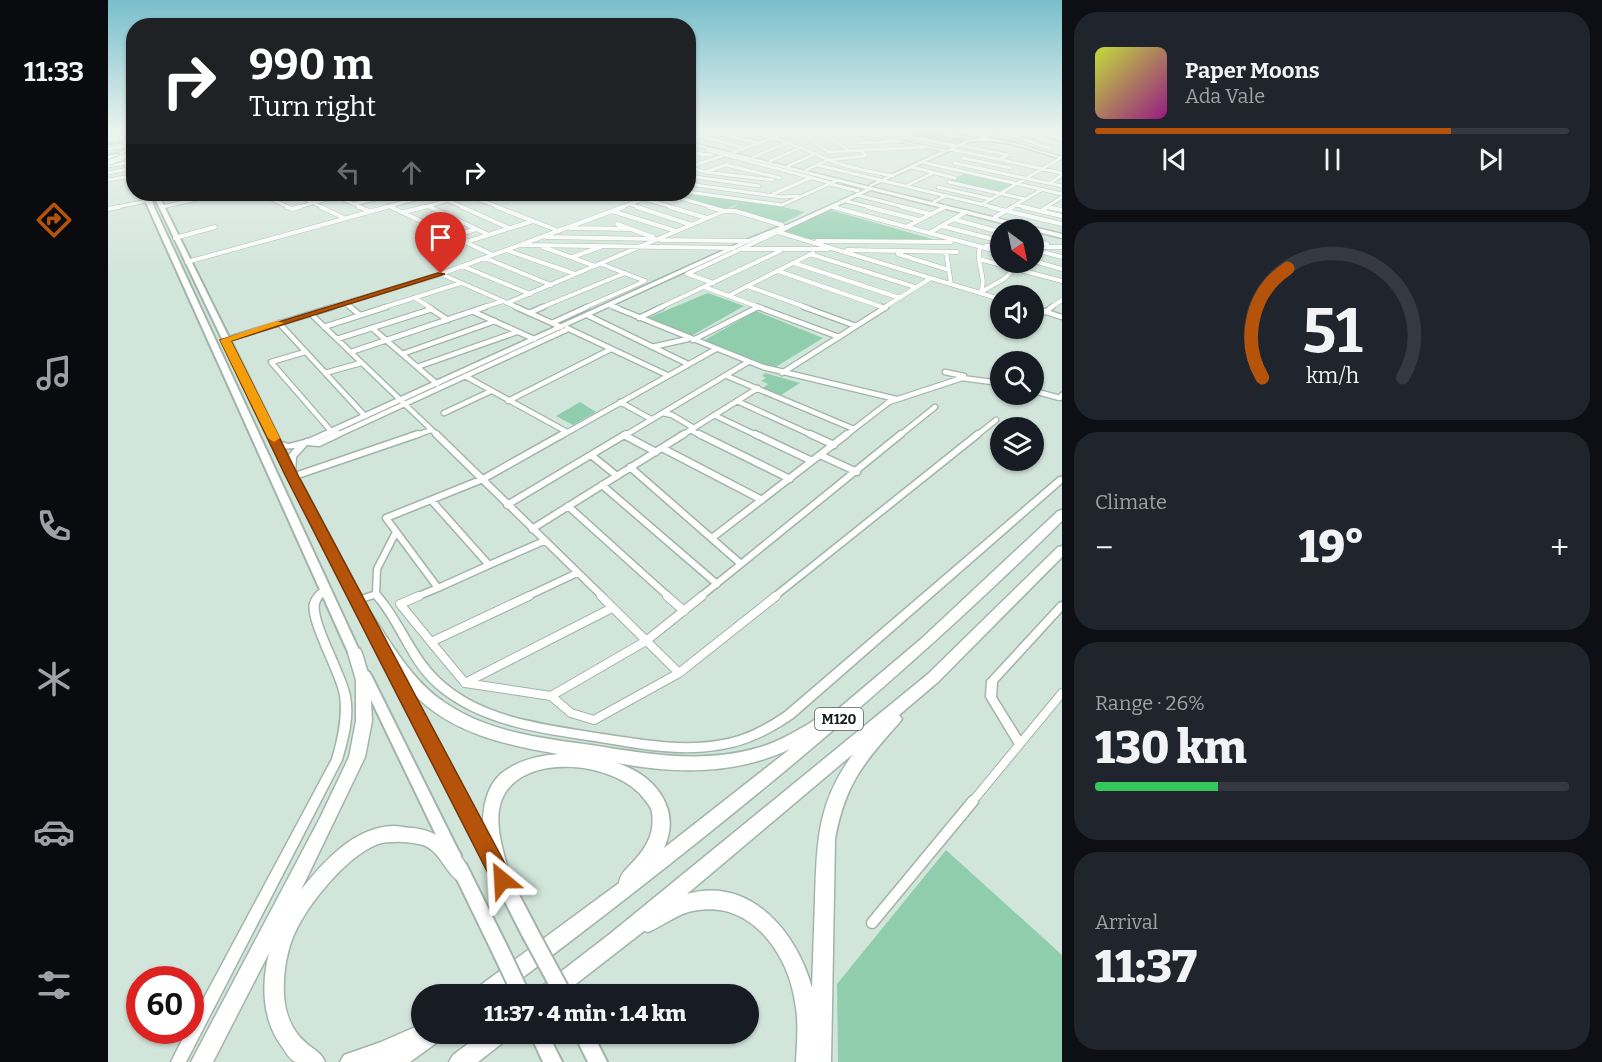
<!DOCTYPE html>
<meta charset="utf-8">
<style>
body{margin:0;font-family:Bitter,serif;background:#20242c;color:#f1f3f6;height:100vh;display:flex;flex-direction:column;font-size:22px;white-space:nowrap}
*{box-sizing:border-box;margin:0}
p{font-size:20px;color:#9ea1a6}
.icon{flex:none;width:33px;height:33px;fill:none;stroke:currentColor;stroke-width:2;stroke-linecap:round;stroke-linejoin:round}
.map{position:relative;flex:1;overflow:hidden}
.panel{display:flex;flex-direction:column;gap:12px;padding:12px;background:#0d0f14;width:540px}
.panel>*{flex:none}
.top-card{position:absolute;left:18px;top:18px;width:570px;height:183px;border-radius:24px;box-shadow:0 2px 4px #0004;background:#202124;color:#fff;overflow:hidden}
.needle{width:39px;rotate:147deg}
.fabs{position:absolute;left:882px;top:219px;display:grid;gap:12px}
.fabs a{display:grid;place-items:center;width:54px;height:54px;border-radius:50%;background:#171b24;box-shadow:0 2px 4px #0004;font-size:30px}
.speed{position:absolute;left:18px;top:966px;display:flex;gap:12px;font-size:30px;font-weight:700;text-align:center}
.speed>*{display:grid;place-content:center;width:78px;height:78px;border-radius:50%;background:#171b24;box-shadow:0 2px 4px #0004;line-height:1}
.speed .limit{border:9px solid #d22;background:#fff;color:#111}
.pin{position:absolute;display:grid;place-items:center;width:51px;height:51px;color:#fff;margin:-62px -26px;border-radius:50% 50% 50% 0;rotate:-45deg;box-shadow:0 0 6px #0007}
.pin .icon{rotate:45deg}
.me{position:absolute;width:66px;margin:-33px;rotate:333deg;stroke-linejoin:round;filter:drop-shadow(0 0 4px #0008)}
.turn{display:flex;align-items:center;gap:21px;height:126px;padding:0 24px;font-size:27px}
.turn .icon{width:78px;height:78px;stroke-width:2.5}
.turn b{display:block;font-size:42px;line-height:51px}
.lanes{display:flex;align-items:center;height:57px;padding:0 24px;background:#0003;justify-content:center;gap:30px;direction:ltr}
.lanes .off{opacity:.35}
.big{font-size:45px;font-weight:800;line-height:1.1}
.panel .card{flex:1;display:flex;flex-direction:column;justify-content:center;gap:9px;min-width:0;padding:0 21px;border-radius:24px;background:#20242c}
.panel .dial{align-items:center;gap:0}
.dial svg{height:156px;overflow:visible;fill:none;stroke:#363941;stroke-width:7;stroke-linecap:round;text-anchor:middle}
.dial text{fill:#f1f3f6;stroke:none}
.song{display:flex;align-items:center;gap:18px}
.cover{width:72px;height:72px;border-radius:9px;background:linear-gradient(135deg,hsl(70 70% 55%),hsl(310 70% 35%))}
.played{height:6px;border-radius:3px;background:linear-gradient(90deg,#b45309 75%,#363941 75%)}
.keys{display:flex;justify-content:space-around;direction:ltr}
.heat{display:flex;justify-content:space-between;align-items:center;font-size:33px;direction:ltr}
.charge{height:9px;border-radius:4px;background:linear-gradient(90deg,#34c759 26%,#363941 0)}
.trip{position:absolute;left:303px;top:984px;width:348px;height:60px;border-radius:30px;background:#171b24;box-shadow:0 2px 4px #0004;font-weight:800;line-height:60px;text-align:center}
main{display:flex;flex:1;min-height:0}
.dock{display:flex;flex-direction:column;width:108px;justify-content:space-around;align-items:center;background:#090b0e;color:#9ea1a6}
.dock .icon{width:42px;height:42px}
.dock .selected{color:#b45309}
.dock b{font-size:27px;color:#f1f3f6}
.map>svg:first-child{display:block}
</style>
<main>
<nav class="dock">
<b>11:33</b>
<svg class="icon selected" aria-label="directions" viewBox="0 0 24 24"><path d="M12 3l9 9-9 9-9-9zM9 14v-3h6M13 9l2 2-2 2"/></svg>
<svg class="icon" aria-label="music" viewBox="0 0 24 24"><path d="M9 18V5l10-2v13"/><circle cx="6" cy="18" r="3"/><circle cx="16" cy="16" r="3"/></svg>
<svg class="icon" aria-label="phone" viewBox="0 0 24 24"><path d="M5 4h4l2 5-3 2q2 4 5 5l2-3 5 2v4C11 20 4 13 5 4z"/></svg>
<svg class="icon" aria-label="climate" viewBox="0 0 24 24"><path d="M12 3v18M4 7l16 10M4 17L20 7"/></svg>
<svg class="icon" aria-label="car" viewBox="0 0 24 24"><path d="M5 17H2v-5l4-1 3-4h7l3 4 3 1v5h-3M9 17h6M6 11h13"/><circle cx="7" cy="17" r="2"/><circle cx="17" cy="17" r="2"/></svg>
<svg class="icon" aria-label="filters" viewBox="0 0 24 24"><path d="M4 7h16M4 17h16"/><circle cx="9" cy="7" r="2"/><circle cx="15" cy="17" r="2"/></svg>
</nav>
<div class="map">
<svg width="954" height="1062" viewBox="0 0 954 1062">
<rect width="100%" height="100%" fill="#d2e5da"/>
<path fill="#90cdac" d="M802 129C818 129 840 135 855 140L846 145 796 134Z
M858 173 906 184 891 193 842 181Z
M581 193 672 206 697 212 673 224 623 209 631 203 617 210 561 194Z
M723 210 831 241 700 239 675 232Z
M600 293 636 306 583 336 540 318Z
M648 311 715 338 666 368 595 341Z
M657 373 692 383 673 395 655 388 660 384 653 381 658 378 654 376Z
M472 402 488 412 465 425 448 416Z
M838 850 954 955V1062H730L729 984Z"/>
<g fill="none" stroke-linecap="round" stroke-linejoin="round">
<path stroke="#70d0a1" stroke-width="3" d="M0 144 12 142"/>
<g stroke="#a1b4a9" stroke-width="4.5">
<path id="minor-far5" d="M652 129 675 134
M840 129 878 137
M902 129 949 144
M922 129 954 139
M951 129H954
M867 130 884 134
M580 131 589 129
M891 131 941 148
M604 132 651 143
M716 134 740 150
M760 134 773 129
M0 135 12 133
M619 135C658 127 691 149 726 162 745 169 765 172 785 176
M793 135 848 146
M591 136 638 148
M700 138 715 133 765 135
M700 138 722 153
M580 140 615 129
M750 143 792 141
M851 145 900 155 892 159
M0 149 19 146
M842 149 954 173
M599 150 723 183
M626 152 690 129
M719 152 818 147
M589 154 604 155
M580 157 592 153
M645 157 681 142
M855 158 903 168
M662 161 694 147
M814 162 954 194
M846 163 954 186
M618 165 672 178
M709 165 889 208
M0 166 17 163 26 180
M680 166 707 154
M581 167 597 172 665 180
M581 167 614 156
M804 167 847 178
M698 170 720 160 758 156 752 150
M598 172 620 164
M0 173 20 169
M580 176 651 186
M0 180 23 176
M841 182 917 199
M942 183 954 175
M580 184 674 197 690 196
M722 184 750 191
M798 186 825 173
M830 187 882 199
M580 192 674 205 730 180
M153 194 182 208
M186 194 216 208
M223 194 255 208
M257 194 268 198
M357 194 393 208
M558 194 607 208
M665 194 702 178
M749 195 800 208
M537 199 567 208
M339 200 357 208
M738 201 766 208
M826 202 837 196
M246 204 288 194
M521 204 534 208
M873 205 954 157
M908 205 921 208
M281 206 286 208
M320 206 360 195
M54 207 111 194
M725 207 730 208
M939 207 945 208
M4 208 39 201
M187 208 229 196
M274 208 325 194
M311 208 320 206 325 208
M511 208 549 194
M835 208 837 207
M902 208 933 190
M937 208 954 197"/>
</g>
<g stroke="#a1b4a9" stroke-width="5">
<path id="minor-far4" d="M179 207 184 209 192 207
M213 207 236 218
M251 207 261 211
M283 207 385 255
M322 207 381 235
M354 207 401 228
M389 207 451 231
M529 207 584 225
M562 207 599 218
M601 207 616 211
M725 207 892 252
M760 207 811 220
M794 207 822 214
M882 207 954 224
M915 207 954 216
M939 207 954 210
M0 209 11 207
M504 211 568 231
M933 211 939 207
M296 212 317 207
M887 217 905 207
M845 219 892 232
M509 224 545 237
M834 226 892 241
M798 227 837 207
M462 228 524 229
M670 232 892 299
M821 233 858 212
M346 236 368 229
M438 237 547 239
M67 238 107 227
M553 240 640 241
M926 240 939 244
M709 241 843 242
M358 242 425 221
M415 245 625 248
M878 246H892
M435 247 487 266
M872 247C867 262 879 277 873 292
M926 247H954
M635 249H720
M398 250 467 274
M739 250 849 252
M838 252 843 284
M926 253 931 251 954 257
M702 254 807 287
M790 254 841 270
M465 257 492 247
M377 258 443 285
M871 259 954 281
M926 261 954 269
M79 262 279 207
M686 263 792 298
M493 264 537 281
M354 266 422 294
M670 271 777 308
M333 274 411 308
M579 274 680 227
M580 274 605 283
M639 286 700 308
M596 287 654 308
M873 292 896 279 913 262
M620 296 705 253
M307 298 323 308
M399 303 616 211H627L674 225
M238 304 244 308
M501 305 510 308
M220 308 333 274 515 207
M274 308 353 283
M373 308 395 301
M432 308 517 273
M476 308 537 281
M551 308 672 251
M647 308 650 307
M775 308 823 278
M942 308 954 300"/>
</g>
<g stroke="#a1b4a9" stroke-width="7">
<path id="minor-far3" d="M242 307 252 315
M320 307 340 320
M408 307 453 327
M506 307 655 367 788 399
M650 307 731 337
M696 307 748 326
M774 307 777 308
M926 308 954 317
M366 312 426 339
M937 312 944 307
M421 313 435 307
M203 314 330 436
M479 315 580 364
M531 318 554 307
M171 323 257 416
M444 323 479 307
M216 327 278 307
M264 328 329 384
M459 328 559 375
M229 339 324 309
M117 340 225 307
M585 340 650 307
M544 347 580 339
M197 352 163 362 223 431
M243 352 377 307
M294 354 387 321
M309 367 409 332
M837 372 856 376
M217 373 253 363
M674 373 778 307
M357 376 459 432
M619 376 746 429
M926 391 952 398 954 395
M400 401 503 349
M629 401 706 436
M512 402 543 419
M336 413 383 391
M555 413 564 415 586 428
M606 415 650 436
M582 430 594 436
M227 436 460 329
M306 436 323 430
M453 436 608 349
M516 436 640 362
M573 436 650 388
M737 436 781 402 854 378 892 383
M791 436 827 407
M868 436 888 420"/>
</g>
<g stroke="#a1b4a9" stroke-width="9">
<path id="minor-far2" d="M328 434 495 597
M591 434 682 479
M647 434 704 461
M702 434 726 445
M516 435 548 452
M199 442 211 443 230 434
M554 448 654 500
M483 455 509 476
M712 455 749 472
M522 467 633 564 592 597
M184 477 310 434
M494 485 609 584
M324 501 381 565 330 588 278 518 375 479 455 434
M399 505 518 434
M460 506 561 597
M424 529 576 434
M604 538 739 434
M633 564 793 434
M381 565 436 541
M268 594 269 569 288 532
M308 597 330 588
M418 597 469 573
M666 597 870 434"/>
</g>
<g stroke="#a1b4a9" stroke-width="10">
<path id="minor-far1" d="M311 596 292 604 323 642 421 596
M493 596 571 673
M559 596 576 611
M323 642 357 683 504 608
M357 683 443 696 463 713 486 720 571 673 668 596
M443 696 538 641 594 596
M864 802 954 693"/>
</g>
<g stroke="#a1b4a9" stroke-width="13">
<path id="minor" d="M764 923 865 801"/>
</g>
<g stroke="#a1b4a9" stroke-width="3">
<path id="tertiary" d="M730 129H735L838 150 859 140 874 138 896 129H899V130L878 138 907 143 954 157V159C923 150 894 137 861 142L762 187 761 185 834 151Z
M823 129H827L835 133 865 138 863 139 833 135Z
M951 477H954V483L685 718C663 733 640 745 614 749 571 757 529 748 487 741 433 733 376 726 332 691 301 667 291 627 266 598L250 603 247 602 245 600 247 598 268 591 271 592C296 620 308 660 338 684 380 719 436 724 488 733 530 739 573 748 615 740 638 736 658 725 677 712Z
M217 586 220 587 221 589C218 593 212 599 211 604 207 621 238 673 242 696 246 717 240 739 234 760L78 1062H63L79 1030H82V1024L224 759C230 739 235 717 232 695 228 673 197 620 202 603 204 596 211 589 217 586Z
M954 602V611L889 682 888 697 916 742 915 745 911 747 907 745 878 697 879 681 951 603Z"/>
</g>
<g stroke="#a1b4a9" stroke-width="3">
<path id="secondary" d="M580 142 954 234V238L763 190 682 228 676 229 642 242 199 445 188 457 187 473 183 475H180L179 473 180 456 187 448C179 449 170 449 164 443L165 441H168L181 444 200 439 638 240 673 226 679 225 758 189 580 144Z"/>
</g>
<g stroke="#a1b4a9" stroke-width="4">
<path id="primary" d="M8 129H12L23 150 13 155 11 153 18 149Z
M0 159H26V161H2Z
M37 194H42L46 207 256 661 254 664 250 666 246 664 244 661 40 207Z
M45 194H50L188 473 268 624 266 627H258L178 473Z
M280 655 284 657 388 854 391 859 388 864 383 866 378 864 274 660 276 657Z
M257 670 261 672 263 675 350 850 353 855 350 860 345 862 340 860 251 675 253 672Z
M352 862 358 864 400 948 402 954 400 960 394 962 388 960 344 869 346 864Z
M392 867 398 870 428 927 430 933 428 939 422 941 416 939 386 880 384 875 386 870Z
M422 1034H440L454 1062H435Z
M466 1034H485L499 1062H480Z"/>
</g>
<g stroke="#a1b4a9" stroke-width="4">
<path id="trunk" d="M15 129H19L26 138V143Z
M9 154 11 156 0 159V156Z
M33 194H37L45 208H41Z"/>
</g>
<g stroke="#a1b4a9" stroke-width="3">
<path id="motorway" d="M954 510V521C778 695 590 846 393 994H367L370 987 511 883C512 875 517 870 523 864 538 848 547 835 544 812 543 807 540 804 537 800 511 762 415 750 394 799 384 823 397 856 403 880L400 886 394 889 388 886C374 855 364 792 398 770 414 759 432 756 450 754 403 746 350 735 313 701 287 678 268 645 250 615L252 612H262C284 644 303 680 336 702 379 732 432 738 483 745 539 754 593 764 649 748 668 743 685 733 702 723 708 719 714 713 721 710 726 708 725 709 729 710L813 639 950 511ZM682 749 556 848C574 809 547 775 509 763 568 774 627 775 682 749Z
M954 546V557L830 682 791 715 794 719 791 723C755 763 737 785 727 839L723 1062H688C689 1042 691 1022 687 1002 680 954 644 902 590 910 571 912 557 925 540 932L536 931 455 994H430L433 987 503 933 820 674 950 547ZM745 754C709 803 709 842 707 900 706 929 705 959 704 988 689 933 643 876 579 894Z
M247 648 252 649 254 653 262 680 264 721 257 757 193 890C215 862 246 827 285 826 292 826 298 828 304 828 331 830 352 849 363 874L360 880 354 883C338 876 333 851 315 845 304 842 282 840 270 844 238 856 198 906 185 937 178 955 175 975 176 995 177 1013 184 1031 198 1043 206 1050 213 1052 217 1062 208 1062 196 1062 188 1062 182 1060 178 1053 175 1048 154 1021 153 985 161 953L105 1062H83L212 818 241 757 248 721V680L240 653 242 649Z
M314 1024V1034H334L331 1041 302 1062H232L236 1055 273 1042Z
M373 1034H400L397 1041 370 1062H341L345 1055Z"/>
</g>
<use href="#minor-far5" stroke="#fff" stroke-width="3"/>
<use href="#minor-far4" stroke="#fff" stroke-width="4"/>
<use href="#minor-far3" stroke="#fff" stroke-width="4.5"/>
<use href="#minor-far2" stroke="#fff" stroke-width="6"/>
<use href="#minor-far1" stroke="#fff" stroke-width="8"/>
<use href="#minor" stroke="#fff" stroke-width="10"/>
<use href="#tertiary" fill="#fff" fill-rule="evenodd"/>
<use href="#secondary" fill="#fff" fill-rule="evenodd"/>
<use href="#primary" fill="#fff" fill-rule="evenodd"/>
<use href="#trunk" fill="#fff" fill-rule="evenodd"/>
<use href="#motorway" fill="#fff" fill-rule="evenodd"/>
<g stroke="#a1b4a9" stroke-width="20" stroke-linecap="butt">
<path id="primary-bridge" d="M422 933 455 994
M394 954 413 994"/>
</g>
<g stroke="#a1b4a9" stroke-width="7" stroke-linecap="butt">
<path id="trunk-bridge" d="M0 163 26 153
M25 169 22 162 26 157"/>
</g>
<use href="#primary-bridge" stroke="#fff" stroke-width="16"/>
<use href="#trunk-bridge" stroke="#fff" stroke-width="5"/>
</g>
<linearGradient id="sky" x2="0" y2="1"><stop stop-color="#78bfcc"/><stop offset="0.47" stop-color="#ebf3ee"/><stop offset="1" stop-color="#ebf3ee" stop-opacity="0"/></linearGradient>
<rect width="954" height="277" fill="url(#sky)"/>
<path fill="#b45309" stroke="#753606" stroke-width="1.5" d="M330 273 337 274 123 341 191 477 402 873 405 880 402 887 394 890 387 887 178 477 112 340Z"/>
<path fill="#f59e0b" d="M168 321 176 323 123 341 172 438 166 442 160 438 112 340Z"/>
<g text-anchor="middle" dominant-baseline="central" stroke-width="6" stroke-linejoin="round" paint-order="stroke">
<rect fill="#fff" stroke="#5b5f5d" stroke-width="1.5" x="707" y="708" width="48" height="22" rx="4.5"/>
<g font-size="14" font-weight="bold" fill="#151b18">
<text x="731" y="719">M120</text>
</g>
</g>
</svg>
<div class="fabs">
<a><svg class="needle" viewBox="-14 -14 28 28"><path d="M0-13l5 13h-10z" fill="#e53935"/><path d="M0 13l5-13h-10z" fill="#9ea1a6"/></svg></a>
<a><svg class="icon" aria-label="sound" viewBox="0 0 24 24"><path d="M4 9h4l5-4v14l-5-4H4zM17 9q2 3 0 6"/></svg></a>
<a><svg class="icon" aria-label="search" viewBox="0 0 24 24"><circle cx="10" cy="10" r="6"/><path d="M15 15l6 6"/></svg></a>
<a><svg class="icon" aria-label="layers" viewBox="0 0 24 24"><path d="M12 4l9 5-9 5-9-5zM3 14l9 5 9-5"/></svg></a>
</div>
<div class="speed"><div class="limit">60</div></div>
<div class="pin" style="left:333px;top:274px;background:#d93025"><svg class="icon" aria-label="arrive" viewBox="0 0 24 24"><path d="M6 21V4h12l-3 4 3 4H6"/></svg></div>
<svg class="me" style="left:394px;top:880px" viewBox="-20 -20 40 40"><path d="M0-17L14 15 0 8-14 15z" fill="#b45309" stroke="#fff" stroke-width="4"/></svg>
<div class="trip">11:37 · 4 min · 1.4 km</div>
<div class="top-card">
<div class="turn"><svg class="icon" aria-label="right" viewBox="0 0 24 24"><path d="M7 20v-9h11M14 6l5 5-5 5"/></svg><div><b>990 m</b>Turn right</div></div>
<div class="lanes"><svg class="icon off" aria-label="left" viewBox="0 0 24 24"><path d="M17 20v-9H6M10 6l-5 5 5 5"/></svg><svg class="icon off" aria-label="ahead" viewBox="0 0 24 24"><path d="M12 20V5M6 11l6-6 6 6"/></svg><svg class="icon" aria-label="right" viewBox="0 0 24 24"><path d="M7 20v-9h11M14 6l5 5-5 5"/></svg></div>
</div>
</div>
<section class="panel">
<div class="card">
<div class="song"><i class="cover"></i><div><b>Paper Moons</b><p>Ada Vale</p></div></div>
<div class="played"></div>
<div class="keys"><svg class="icon" aria-label="previous" viewBox="0 0 24 24"><path d="M18 5L8 12l10 7zM5 5v14"/></svg><svg class="icon" aria-label="pause" viewBox="0 0 24 24"><path d="M8 5v14M16 5v14"/></svg><svg class="icon" aria-label="next" viewBox="0 0 24 24"><path d="M6 5l10 7-10 7zM19 5v14"/></svg></div>
</div>
<div class="card dial"><svg viewBox="0 0 100 80">
<path d="M14 69A42 42 0 1 1 86 69"/>
<path d="M14 69A42 42 0 0 1 27 13" stroke="#b45309"/>
<text x="50" y="56" font-size="32" font-weight="700">51</text>
<text x="50" y="72" font-size="11">km/h</text>
</svg></div>
<div class="card"><p>Climate</p>
<div class="heat"><a>−</a><b class="big">19°</b><a>+</a></div>
</div>
<div class="card"><p>Range · 26%</p><b class="big">130 km</b><div class="charge"></div></div>
<div class="card"><p>Arrival</p><b class="big">11:37</b></div>
</section>
</main>
